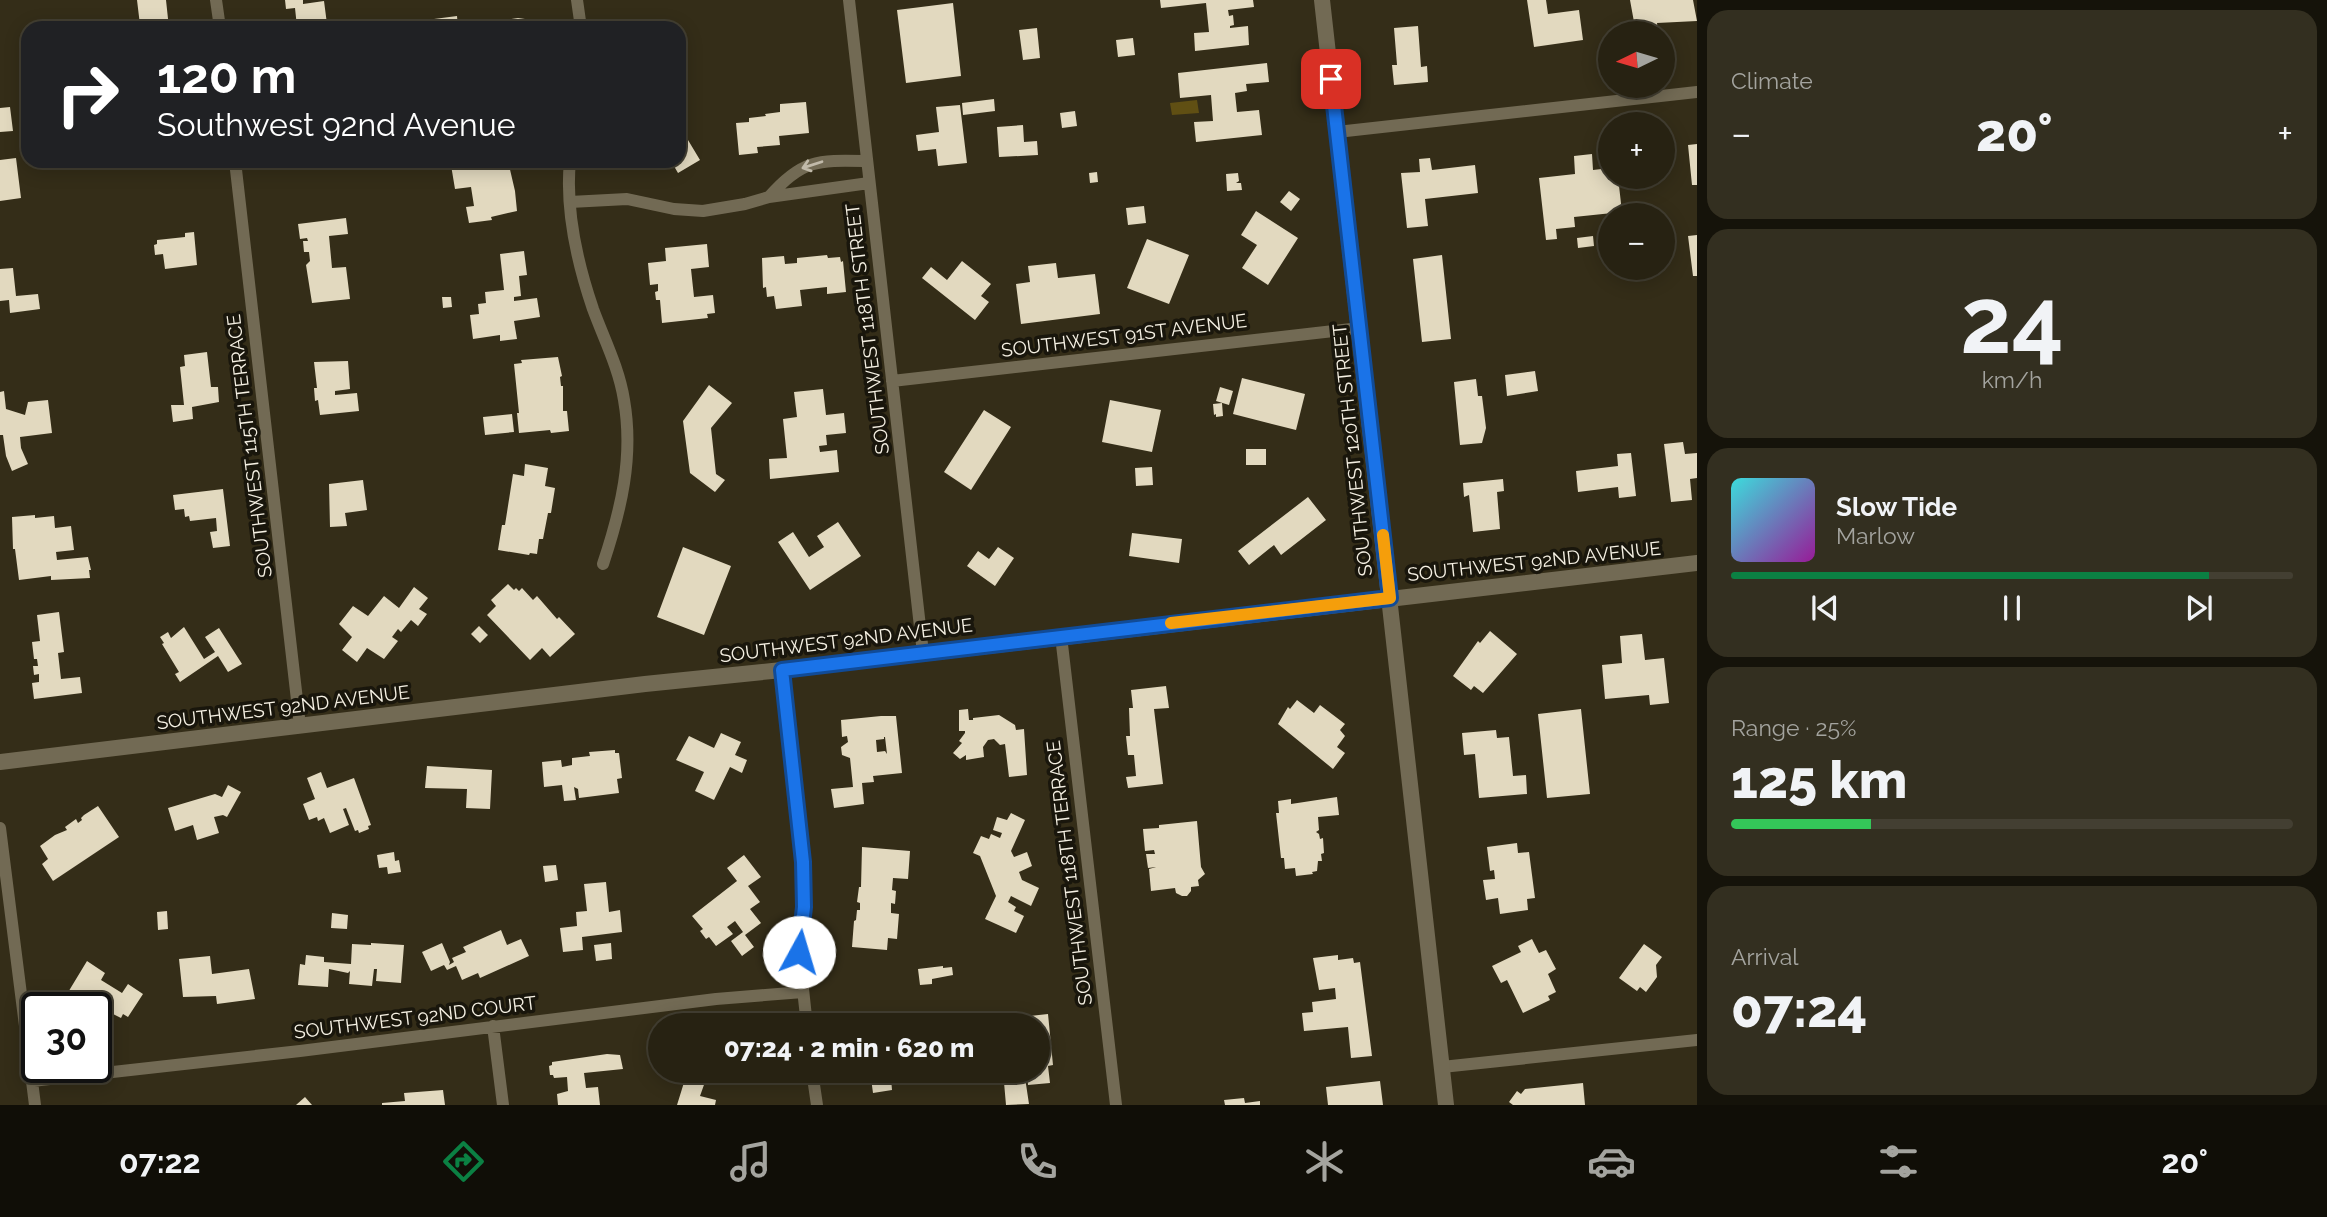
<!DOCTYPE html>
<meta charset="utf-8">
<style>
body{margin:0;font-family:Raleway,sans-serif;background:#332f20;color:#f1f3f6;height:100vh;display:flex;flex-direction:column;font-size:26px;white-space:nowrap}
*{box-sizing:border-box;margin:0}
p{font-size:23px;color:#a4a49f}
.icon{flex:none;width:38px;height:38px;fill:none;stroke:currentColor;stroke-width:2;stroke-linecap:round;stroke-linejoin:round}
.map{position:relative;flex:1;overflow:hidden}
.side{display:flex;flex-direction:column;gap:10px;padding:10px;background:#15130a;width:630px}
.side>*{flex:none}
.hud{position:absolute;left:21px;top:21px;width:665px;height:147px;border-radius:21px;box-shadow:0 4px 18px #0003,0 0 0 2px #433f32;background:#202124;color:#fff;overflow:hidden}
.needle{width:46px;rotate:265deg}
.controls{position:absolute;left:1598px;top:21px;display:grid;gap:14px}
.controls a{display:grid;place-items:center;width:77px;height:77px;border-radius:50%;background:#272212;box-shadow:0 4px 18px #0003,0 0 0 2px #433f32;font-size:35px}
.speed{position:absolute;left:21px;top:992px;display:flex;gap:14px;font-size:35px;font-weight:700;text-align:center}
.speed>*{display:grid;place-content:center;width:91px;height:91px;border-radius:50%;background:#272212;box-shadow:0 4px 18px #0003,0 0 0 2px #433f32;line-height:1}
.speed .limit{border:4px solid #111;border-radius:10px;background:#fff;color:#111}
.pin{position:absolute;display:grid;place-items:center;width:60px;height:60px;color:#fff;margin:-30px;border-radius:14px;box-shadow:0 4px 10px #0006}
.me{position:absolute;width:77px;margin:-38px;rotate:6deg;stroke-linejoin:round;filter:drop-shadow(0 0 5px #0008)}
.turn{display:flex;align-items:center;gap:24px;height:147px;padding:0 21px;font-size:32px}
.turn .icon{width:91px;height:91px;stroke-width:2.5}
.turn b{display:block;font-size:49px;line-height:60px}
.big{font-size:52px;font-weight:800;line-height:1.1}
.side .card{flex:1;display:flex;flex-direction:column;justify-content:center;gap:10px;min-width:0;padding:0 24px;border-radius:21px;background:#332f20}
.side .dial{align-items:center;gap:0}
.dial b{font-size:91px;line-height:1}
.song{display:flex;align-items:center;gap:21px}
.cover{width:84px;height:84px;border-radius:10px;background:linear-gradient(135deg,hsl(180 70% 55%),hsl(300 70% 35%))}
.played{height:7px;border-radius:4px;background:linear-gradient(90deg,#0b8043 85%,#433f32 85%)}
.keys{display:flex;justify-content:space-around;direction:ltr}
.heat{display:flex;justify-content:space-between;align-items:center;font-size:38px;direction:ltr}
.charge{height:10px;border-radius:5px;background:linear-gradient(90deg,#34c759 25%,#433f32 0)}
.trip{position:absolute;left:648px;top:1013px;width:402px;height:70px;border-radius:35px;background:#272212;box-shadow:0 4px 18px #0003,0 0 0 2px #433f32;font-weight:800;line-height:70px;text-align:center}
.menu{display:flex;height:112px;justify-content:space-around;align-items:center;background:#100e07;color:#a4a49f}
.menu .icon{width:49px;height:49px}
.menu .selected{color:#0b8043}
.menu b{font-size:32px;color:#f1f3f6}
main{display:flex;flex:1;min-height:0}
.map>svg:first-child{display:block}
</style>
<main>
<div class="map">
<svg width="1697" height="1105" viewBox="0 0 1697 1105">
<rect width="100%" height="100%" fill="#342d18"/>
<path fill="#604f13" d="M1197 100 1199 113 1172 115 1170 103Z"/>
<path fill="#e2d9bf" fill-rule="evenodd" d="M137 0H166L169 28H132L131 26 140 25Z
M285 0H303V4L324 1 327 24 297 27 295 8 286 9Z
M1160 0H1253L1254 7 1228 10 1229 16 1233 15 1234 25 1230 26V28L1248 26 1249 45 1195 51 1194 33 1209 32 1206 3 1161 8Z
M1527 0H1546L1548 14 1579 10 1583 40 1534 47Z
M1630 0H1693L1697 21 1657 23 1658 31 1636 33Z
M953 3 961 76 906 83 897 10Z
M457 16 458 28H435L434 19Z
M518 18 525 19 526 28H484L483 23Z
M1418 26 1421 67 1427 66 1428 82 1394 85 1392 65H1397L1394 28Z
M1037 28 1040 58 1023 60 1019 30Z
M1133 38 1135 55 1118 57 1116 40Z
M1267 63 1269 82 1246 84 1247 91 1235 93 1237 112 1259 110 1262 135 1196 142 1194 122 1213 121 1211 95 1180 98 1178 73Z
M994 99 995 111 963 115 962 103Z
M806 102 809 133 779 136 780 145 757 147 758 153 739 155 736 123 749 122V118L766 116 765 114 780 112V104Z
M960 105 967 163 938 166 936 149 918 151 916 135 939 132 936 107Z
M10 107 13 131 0 132V108Z
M1075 111 1077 126 1062 128 1060 113Z
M679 125 700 160 678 173 671 161H679Z
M1023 125 1024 142 1037 141 1038 155 999 157 997 127Z
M1697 144V185H1692L1688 145Z
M1592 154 1593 170 1610 168V177H1618L1622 212 1574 217 1575 227 1556 229 1557 239 1546 240 1539 178 1575 174 1574 156Z
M16 158 21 198 0 201V160Z
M1430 158 1432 170 1475 165 1478 193 1425 199 1428 226 1407 228 1401 173 1420 172 1419 159Z
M165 161H183L184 166 166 168Z
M481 161H508L515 191 517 211 491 217 492 220 469 223 466 207 474 206 471 187 455 189 451 165Z
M1097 172 1098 182 1090 183 1089 173Z
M1238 173 1239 181 1236 183H1241L1242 190 1227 191 1226 174Z
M1289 191 1300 199 1291 211 1280 202Z
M1144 206 1146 223 1128 225 1126 208Z
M1256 211 1298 238 1268 285 1242 268 1257 245 1241 235Z
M346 218 348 234 329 236 332 268 346 267 350 299 312 303 306 265 310 261 309 252H304L303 241H308L307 238 300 239 298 224Z
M194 232 197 265 165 269 163 254 155 255 154 245 157 244V240L185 237V233Z
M1697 235V276H1693L1688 236Z
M1593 236 1594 246 1578 248 1577 238Z
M1147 239 1189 255 1169 304 1127 288Z
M707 244 709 267 691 269 694 297 713 295 715 313 707 314 708 318 662 323 660 300H656L655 292 658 291V284L650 285 648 263 666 261 665 248Z
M524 251 527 275 519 276 521 296 514 297V301L537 298 540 317 514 321 517 339 500 341V335L473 339 470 315 479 314 478 304 486 303 485 292 504 290 500 254Z
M827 255 828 258 840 257 841 262 843 261 846 292 827 294V287L800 290 802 306 776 309 774 296 767 297 766 287 763 288 762 258 784 256 785 264 797 263V258Z
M1442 255 1451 339 1422 342 1413 259Z
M962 261 991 284 981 296 989 302 975 320 922 278 931 267 947 280Z
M1056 263 1058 278 1095 274 1100 314 1021 324 1016 284 1030 282 1028 266Z
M13 268 16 296 38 294 40 309 10 313 9 300 0 301V269Z
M442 297H451L452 307 443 308Z
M207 352 211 387H218L219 402 192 407 193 419 173 422 171 405H184L180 367 185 366 184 355Z
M558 357 562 376 560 377 561 386H563V411H567L569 431 551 433 550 430 519 433 517 413H519L514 364 522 363 521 360Z
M348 361 350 389 335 391V395L357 393 359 411 320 415 318 400 315 401 314 388H317L314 362Z
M1535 371 1538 391 1507 396 1505 375Z
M1242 378 1305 394 1296 430 1233 414Z
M1476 379 1478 396H1482L1486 428 1482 443 1460 445 1454 382Z
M709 385 732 403 711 428 716 474 725 480 715 492 690 473 683 421Z
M1220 387 1233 391 1229 405 1216 401Z
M823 389 826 415 844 413 846 433 826 435 827 445 819 446 820 452 837 450 839 472 770 479 769 459 787 458 783 419 797 417 794 392Z
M4 391 6 409 25 415 28 402 48 400 52 433 20 437 21 448 28 464 12 471 6 456 3 435H0V392Z
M1110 400 1161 410 1152 452 1102 442Z
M1222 403 1223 416 1216 417V414L1214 415 1213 404Z
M984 410 1011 427 971 490 944 472Z
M512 414 514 432 485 435 483 417Z
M1683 442 1685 454 1697 453V478L1690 479 1692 500 1671 502 1664 444Z
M1246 449H1266V465H1246Z
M1631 453 1636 496 1619 498 1618 487 1578 492 1576 471 1618 466 1617 454Z
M525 464 548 468 545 486 555 488 551 513H548L543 539H539L537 554 530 553 529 555 498 550 502 525H505L513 474 524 476Z
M1152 467 1153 485 1136 486 1135 468Z
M1503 479 1504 491 1497 492 1500 529 1473 532 1469 495 1464 497 1463 483Z
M363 480 367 510 345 513 347 526 330 527 329 484Z
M223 489 230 546 213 548 210 532 217 531 216 518 190 521 189 516 185 517 184 509 175 510 173 495Z
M1308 497 1326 520 1281 555 1274 545 1249 565 1238 551Z
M35 515V518L54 516 55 528 71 526 74 550 56 552 57 560 88 557 91 570H89L90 578 51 580V576L19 580 15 549H13L12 517Z
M838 522 861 556 810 590 778 542 793 532 809 557 824 547 817 536Z
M1132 533 1182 539 1179 563 1129 556Z
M683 547 731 566 704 635 657 617Z
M998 547 1014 558 995 586 967 566 978 551 989 559Z
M508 584 514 590 516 588 519 591 522 588 533 600 537 596 557 619 559 617 575 634 550 657 542 648 530 660 487 615 496 606 491 600Z
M414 587 428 598 419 609 427 614 418 626 411 620 401 632 398 629 392 637 398 641 384 659 367 648 357 662 342 650 352 637 339 624 353 606 368 616 384 596 399 608Z
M59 612 64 652 58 653 61 679 80 677 82 693 34 699 32 683 39 682V674L34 675 33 666H38L37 659H34L32 642 40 641 37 615Z
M479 626 488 635 480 643 471 634Z
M184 627 204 659 215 652 205 637 219 628 242 664 228 672 218 656 180 682 175 674 179 672 162 644 164 643 160 637 168 632 171 638Z
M1490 631 1517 654 1483 693 1474 686 1471 690 1453 676 1478 641 1480 643Z
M1642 634 1645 660 1664 658 1669 703 1650 705 1649 695 1605 699 1602 665 1622 663 1620 636Z
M1166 686 1169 708 1154 709 1163 784 1128 788 1126 777 1136 776 1134 755H1128L1126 736H1130L1129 708H1133L1131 690Z
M1297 700 1314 713 1320 705 1345 724 1340 730 1345 736 1337 747 1345 753 1333 769 1278 724 1288 707 1290 709Z
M968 709 969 720H973V718L999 715 1015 725 1016 730 1024 729 1027 775 1009 777 1005 744 1000 745 994 739 988 740 983 747 984 757 966 760V755L960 759 953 753 962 743 959 741 965 733V731H959V710Z
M1581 709 1590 794 1547 798 1538 714Z
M881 716H896L902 773 873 776 874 782 862 783 864 804 834 808 831 789 853 787 850 758 842 755 841 747 848 742 847 736 842 737 841 720ZM884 737H885L887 754 885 751 877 752 876 740 884 739Z
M1496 730 1497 738 1509 737 1513 776 1526 775 1527 794 1479 798 1475 754 1464 755 1462 733Z
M721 733 741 742 735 755 747 760 742 773 730 767 714 800 695 791 704 772 676 760 689 736 714 748Z
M615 750V753H619L622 778 617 779 619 793 579 798 578 789 574 787 576 800 564 801 562 785 544 787 542 762 561 760 562 767 572 765V758L590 756 589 752Z
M427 766 492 770 490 809 466 808 467 789 425 788Z
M321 772 327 788 354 778 371 825 368 826 369 829 359 833 358 830 355 831 346 808 343 809 349 825 330 833 324 818 318 821 317 817 309 820 303 804 315 799 307 778Z
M228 785 241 792 227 817 223 815 214 817 219 833 197 840 193 825 175 831 168 808 215 794 222 797Z
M1337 797 1339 815 1318 817 1319 830 1316 832 1319 834 1320 839 1323 838 1324 853 1321 854 1322 861H1318L1317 871 1312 872 1313 874 1296 876 1295 868 1285 869 1284 858H1281L1276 813H1279L1278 801 1291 799V804Z
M98 806 119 837 53 881 42 864 48 859 40 846 55 835 67 830 65 827 76 819 78 823 82 820 81 818 84 815Z
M1011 813 1025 820 1011 851 1014 857 1027 852 1032 866 1019 872 1022 880 1039 888 1031 906 1011 896 1008 902 1016 907 1014 911 1024 916 1016 933 985 919 996 896 980 856 973 853 981 836 989 839 991 834 1000 838 1002 833 993 830 997 817 1007 820Z
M1197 821 1201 867 1205 874 1198 880 1199 886 1191 887V891L1187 896H1182L1176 893 1175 888 1151 891 1149 869 1156 867 1148 868 1146 854H1155L1154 850 1145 851 1143 829 1159 828V825Z
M1517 843 1518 853 1529 852 1535 898 1527 899 1528 910 1500 914 1498 898 1486 900 1483 880 1495 879 1494 870 1490 871 1487 847Z
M862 847 910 851 908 879 893 878 892 890 896 891 895 904 891 903V913L899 914 897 939 888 938 887 950 852 947 854 921 856 920 857 910H860V903L857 902 859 887H861Z
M394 852 395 861 399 860 401 872 388 874 387 867 379 868 377 855Z
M744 855 761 877 748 886 760 902 750 909 761 923 745 935 754 947 742 956 731 941 743 932 735 921 727 927 733 934 716 946 709 937 706 939 700 931 703 929 692 916 737 881 727 868Z
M556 865 558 880 545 882 543 866Z
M606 882 609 912 620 910 622 932 582 937 583 950 563 952 560 928 577 926 576 912 587 911 584 884Z
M167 911 168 929 158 930 157 912Z
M332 913 348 915 347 929 331 928Z
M501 930 507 945 521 939 529 956 480 978 478 973 462 980 456 966 447 970 444 965 431 971 422 952 442 943 450 962 449 965 454 962 452 958 466 952 463 947Z
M1532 939 1539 953 1546 950 1556 969 1548 974 1556 992 1548 996 1550 1000 1523 1013 1507 980 1501 983 1492 966 1521 952 1518 946Z
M371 943 404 945 401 983 376 981 377 969H374L372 986 349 984 350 971 348 973 329 969 328 987 298 985 300 964 305 965 306 955 324 957V962L351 964 352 944 371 945Z
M611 943 612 959 596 961 594 945Z
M1644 944 1662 957 1656 965 1657 977 1646 992 1640 987 1637 991 1619 978Z
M1338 955V960L1353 958 1354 963 1360 962 1372 1056 1351 1058 1348 1027 1304 1031 1302 1013 1313 1012 1312 1002 1336 999 1335 988 1319 990 1313 958Z
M210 956 212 974 249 969 255 999 217 1004 216 996 183 997 179 959Z
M87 961 105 973 101 980 122 993 128 984 143 994 128 1017 123 1014 121 1018 113 1014 109 1020 96 1012V1008H90L67 994Z
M943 966V968L952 967 953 975 932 979V984L920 985 918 969Z
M1048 1014 1053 1065 1048 1066 1050 1083 1028 1085 1027 1071H1038V1026H1013L1012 1018Z
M904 1018V1026H862V1023Z
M607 1054 620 1055 623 1069 584 1073 586 1088 598 1087 600 1105H558L557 1094 568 1091 567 1077 554 1078 553 1075H550L549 1066 552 1065V1062Z
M697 1071H759L756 1082 732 1075 730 1083 712 1078 713 1075 704 1072 702 1081 705 1082 700 1096 716 1100 715 1105H677L686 1076 695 1079Z
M870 1071H902V1076L891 1078 892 1090 873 1093Z
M1003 1071H1024L1029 1104 1006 1105Z
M1380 1081 1383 1105H1328L1326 1087Z
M1583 1083 1585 1105H1513L1509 1102 1517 1091 1521 1094 1525 1089Z
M443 1090 445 1105H382V1103L405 1101 404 1093Z
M305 1097 312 1105H296Z
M1244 1098 1245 1103 1260 1101V1105H1225L1224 1100Z"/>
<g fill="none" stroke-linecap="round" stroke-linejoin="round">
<path stroke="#726a54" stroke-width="12" d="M216 0 220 28
M577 0 581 28
M849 0 923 653
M1337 132 1697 92
M235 161 300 726
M570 161C565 211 577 262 593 309 604 339 619 368 624 400 634 457 621 510 603 564
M769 197C802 159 818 160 866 161
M570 202 627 199 674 209 703 211 745 204 769 197 869 183
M892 381 1360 328
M1061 636 1116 1105
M782 670 803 862 804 907 799 952 807 1026
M0 828 35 1105
M493 1026 503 1105
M1442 1067 1697 1040
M812 1071 817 1105
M32 1081 300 1051 716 999 803 992"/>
<path stroke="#726a54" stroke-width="16" d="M1322 0 1446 1105
M0 762 645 684 782 670 1697 563"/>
</g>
<defs><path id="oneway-shaft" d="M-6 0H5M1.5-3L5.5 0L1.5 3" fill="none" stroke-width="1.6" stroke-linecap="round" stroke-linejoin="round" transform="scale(1.75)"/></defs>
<use stroke="#c1baaa" href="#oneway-shaft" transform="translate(812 165) rotate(162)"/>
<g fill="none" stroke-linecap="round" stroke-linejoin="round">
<g stroke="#114b97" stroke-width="18">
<path id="route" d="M799 952 804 907 803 862 782 670 1390 598 1331 79"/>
</g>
<use href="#route" stroke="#1a73e8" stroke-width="12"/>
<path stroke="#f59e0b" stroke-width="12" d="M1171 623 1390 598 1383 535"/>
</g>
<g text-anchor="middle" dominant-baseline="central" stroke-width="7" stroke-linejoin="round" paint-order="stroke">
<g font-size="19" fill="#f5f0e3" stroke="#19160c">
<text transform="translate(867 329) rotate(-97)">SOUTHWEST 118TH STREET</text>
<text transform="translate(1124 335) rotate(-7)">SOUTHWEST 91ST AVENUE</text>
<text transform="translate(249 446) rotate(-97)">SOUTHWEST 115TH TERRACE</text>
<text transform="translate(1352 450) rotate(-96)">SOUTHWEST 120TH STREET</text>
<text transform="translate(1534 561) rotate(-6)">SOUTHWEST 92ND AVENUE</text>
<text transform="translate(846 640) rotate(-7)">SOUTHWEST 92ND AVENUE</text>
<text transform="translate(283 707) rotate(-7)">SOUTHWEST 92ND AVENUE</text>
<text transform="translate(1069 873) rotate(-97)">SOUTHWEST 118TH TERRACE</text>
<text transform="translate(415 1017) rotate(-7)">SOUTHWEST 92ND COURT</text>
</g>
</g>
</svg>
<div class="controls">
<a><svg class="needle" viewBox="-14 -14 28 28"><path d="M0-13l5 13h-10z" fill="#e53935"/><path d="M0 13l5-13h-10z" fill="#a4a49f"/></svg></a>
<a>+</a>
<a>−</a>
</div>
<div class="speed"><div class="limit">30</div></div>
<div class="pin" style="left:1331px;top:79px;background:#d93025"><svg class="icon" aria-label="arrive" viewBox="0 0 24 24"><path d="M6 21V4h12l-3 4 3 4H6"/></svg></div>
<svg class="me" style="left:799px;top:952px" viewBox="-20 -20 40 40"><circle r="19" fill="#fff"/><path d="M0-13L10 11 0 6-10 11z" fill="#1a73e8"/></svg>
<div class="trip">07:24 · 2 min · 620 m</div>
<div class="hud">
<div class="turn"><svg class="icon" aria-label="right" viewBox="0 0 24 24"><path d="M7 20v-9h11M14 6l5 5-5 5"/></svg><div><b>120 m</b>Southwest 92nd Avenue</div></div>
</div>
</div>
<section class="side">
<div class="card"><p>Climate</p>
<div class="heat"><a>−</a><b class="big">20°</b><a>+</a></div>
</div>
<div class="card dial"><b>24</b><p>km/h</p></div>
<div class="card">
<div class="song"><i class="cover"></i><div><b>Slow Tide</b><p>Marlow</p></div></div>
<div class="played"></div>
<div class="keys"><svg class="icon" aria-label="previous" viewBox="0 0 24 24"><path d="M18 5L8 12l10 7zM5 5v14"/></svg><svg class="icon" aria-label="pause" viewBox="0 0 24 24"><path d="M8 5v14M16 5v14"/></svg><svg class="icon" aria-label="next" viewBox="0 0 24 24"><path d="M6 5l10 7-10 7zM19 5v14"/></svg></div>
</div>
<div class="card"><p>Range · 25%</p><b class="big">125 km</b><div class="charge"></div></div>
<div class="card"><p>Arrival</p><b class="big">07:24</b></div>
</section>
</main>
<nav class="menu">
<b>07:22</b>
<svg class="icon selected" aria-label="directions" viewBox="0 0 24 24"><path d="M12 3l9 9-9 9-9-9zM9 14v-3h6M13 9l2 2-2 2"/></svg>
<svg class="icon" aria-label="music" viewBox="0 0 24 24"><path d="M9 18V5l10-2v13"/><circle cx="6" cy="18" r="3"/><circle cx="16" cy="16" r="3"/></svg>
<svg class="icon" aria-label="phone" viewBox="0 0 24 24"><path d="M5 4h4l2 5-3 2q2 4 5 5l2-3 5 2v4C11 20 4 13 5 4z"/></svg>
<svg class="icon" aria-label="climate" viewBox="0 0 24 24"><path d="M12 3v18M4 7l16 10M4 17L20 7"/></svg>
<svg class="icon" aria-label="car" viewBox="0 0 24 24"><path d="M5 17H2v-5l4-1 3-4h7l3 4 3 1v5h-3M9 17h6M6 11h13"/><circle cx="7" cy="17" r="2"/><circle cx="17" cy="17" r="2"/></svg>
<svg class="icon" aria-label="filters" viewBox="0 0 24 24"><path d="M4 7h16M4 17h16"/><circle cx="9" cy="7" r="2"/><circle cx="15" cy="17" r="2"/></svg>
<b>20°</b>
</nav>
